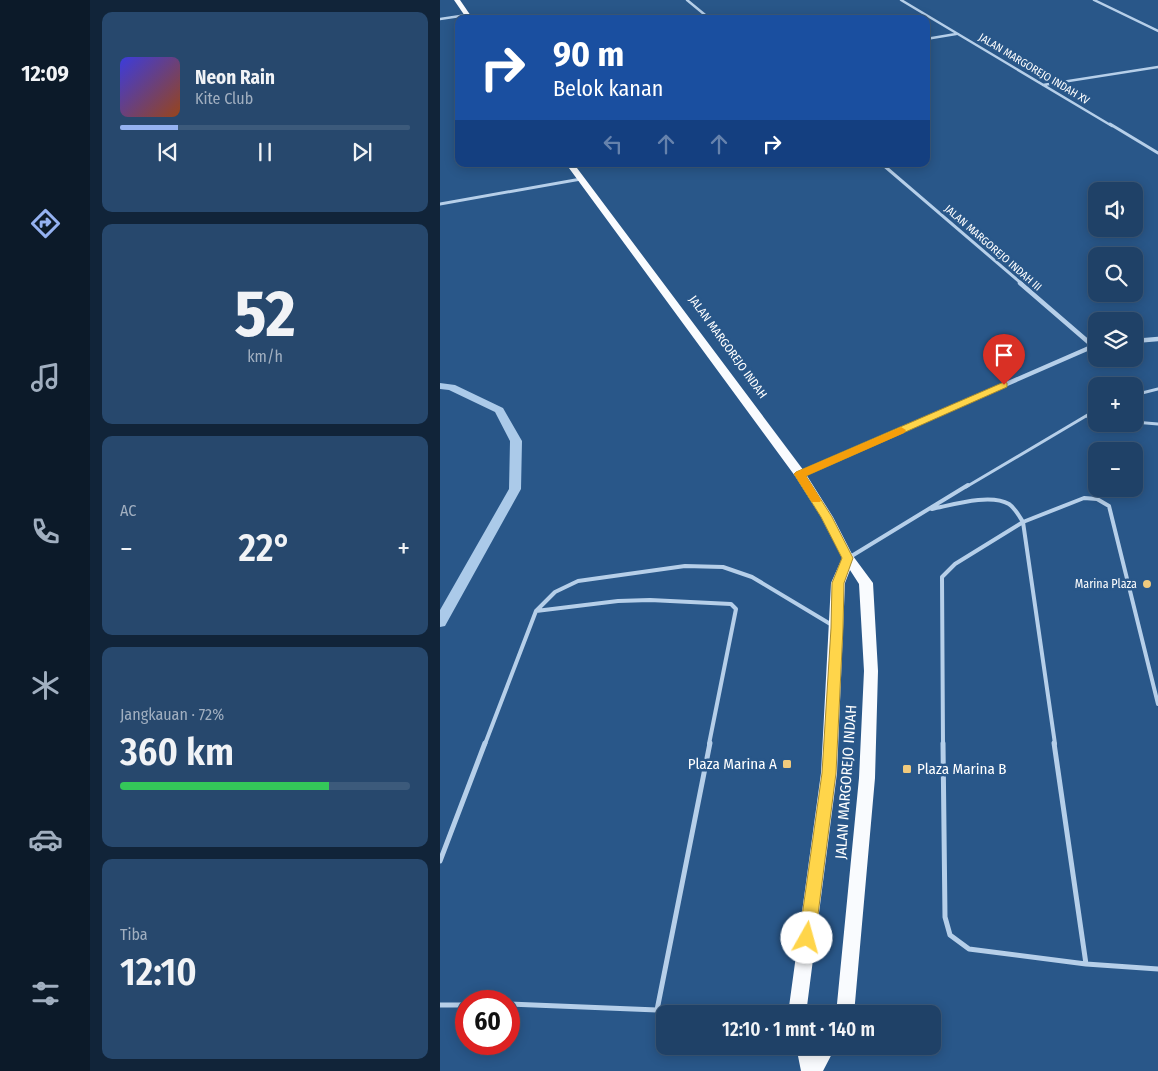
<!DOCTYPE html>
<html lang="id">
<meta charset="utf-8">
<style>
body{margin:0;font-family:"Fira Sans Condensed",sans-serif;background:#27486d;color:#f1f3f6;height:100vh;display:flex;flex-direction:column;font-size:19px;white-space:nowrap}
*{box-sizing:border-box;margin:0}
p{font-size:16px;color:#a1afc0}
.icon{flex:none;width:28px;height:28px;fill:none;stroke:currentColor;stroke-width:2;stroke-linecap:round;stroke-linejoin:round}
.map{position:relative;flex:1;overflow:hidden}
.details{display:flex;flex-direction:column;gap:12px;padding:12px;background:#112439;width:350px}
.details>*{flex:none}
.guide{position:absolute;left:15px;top:15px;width:475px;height:152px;border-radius:10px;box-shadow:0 2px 12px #0003,0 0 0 1px #3c5a7b;background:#1a4fa0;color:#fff;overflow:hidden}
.fabs{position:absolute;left:648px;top:182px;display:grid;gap:10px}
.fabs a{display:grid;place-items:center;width:55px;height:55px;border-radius:10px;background:#1f4167;box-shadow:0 2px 12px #0003,0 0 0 1px #3c5a7b;font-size:25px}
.speed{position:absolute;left:15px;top:990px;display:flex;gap:10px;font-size:25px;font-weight:700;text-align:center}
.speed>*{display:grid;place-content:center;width:65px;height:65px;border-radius:50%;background:#1f4167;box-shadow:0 2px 12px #0003,0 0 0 1px #3c5a7b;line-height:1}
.speed .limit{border:8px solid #d22;background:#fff;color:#111}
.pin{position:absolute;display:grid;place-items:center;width:42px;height:42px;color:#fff;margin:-51px -21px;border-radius:50% 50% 50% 0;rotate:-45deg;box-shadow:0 0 5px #0007}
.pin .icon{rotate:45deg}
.me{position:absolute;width:55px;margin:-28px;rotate:7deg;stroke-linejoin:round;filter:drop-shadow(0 0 4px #0008)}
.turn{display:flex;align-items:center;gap:18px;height:105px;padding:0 15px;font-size:22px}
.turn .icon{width:65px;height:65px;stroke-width:2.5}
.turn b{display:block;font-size:35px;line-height:42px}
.lanes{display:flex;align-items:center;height:48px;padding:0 15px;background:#0003;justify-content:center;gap:25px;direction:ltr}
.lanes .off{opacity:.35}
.big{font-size:38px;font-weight:600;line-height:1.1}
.details .tile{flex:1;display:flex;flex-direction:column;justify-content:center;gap:8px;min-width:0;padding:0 18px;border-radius:10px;background:#27486d}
.details .dial{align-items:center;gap:0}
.dial b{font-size:65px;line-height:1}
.song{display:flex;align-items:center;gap:15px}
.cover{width:60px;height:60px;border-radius:8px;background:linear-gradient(135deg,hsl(240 70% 55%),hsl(20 70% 35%))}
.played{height:5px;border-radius:2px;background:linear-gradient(90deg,#95b2f1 20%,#3c5a7b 20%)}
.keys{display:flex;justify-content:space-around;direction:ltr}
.heat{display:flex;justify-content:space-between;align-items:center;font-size:28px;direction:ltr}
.charge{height:8px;border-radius:4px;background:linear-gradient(90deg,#34c759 72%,#3c5a7b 0)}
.trip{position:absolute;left:216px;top:1005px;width:285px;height:50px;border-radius:10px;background:#1f4167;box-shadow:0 2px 12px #0003,0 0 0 1px #3c5a7b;font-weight:600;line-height:50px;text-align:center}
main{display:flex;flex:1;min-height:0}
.menu{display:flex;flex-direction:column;width:90px;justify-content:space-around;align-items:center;background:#0c1a29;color:#a1afc0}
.menu .icon{width:35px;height:35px}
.menu .selected{color:#95b2f1}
.menu b{font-size:22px;color:#f1f3f6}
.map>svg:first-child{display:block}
</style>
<main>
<nav class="menu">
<b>12:09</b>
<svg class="icon selected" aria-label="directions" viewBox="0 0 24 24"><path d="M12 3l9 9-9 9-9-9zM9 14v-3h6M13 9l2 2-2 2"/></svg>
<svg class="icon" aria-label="music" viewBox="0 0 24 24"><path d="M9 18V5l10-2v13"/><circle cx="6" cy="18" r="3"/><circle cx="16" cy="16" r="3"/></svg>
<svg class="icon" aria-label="phone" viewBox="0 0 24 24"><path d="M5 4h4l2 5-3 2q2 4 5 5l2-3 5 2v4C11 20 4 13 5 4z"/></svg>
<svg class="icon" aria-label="climate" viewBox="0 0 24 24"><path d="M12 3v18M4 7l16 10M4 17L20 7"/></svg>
<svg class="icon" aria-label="car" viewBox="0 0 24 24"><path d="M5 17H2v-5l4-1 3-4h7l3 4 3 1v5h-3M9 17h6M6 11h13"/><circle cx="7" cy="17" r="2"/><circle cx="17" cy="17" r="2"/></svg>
<svg class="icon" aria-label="filters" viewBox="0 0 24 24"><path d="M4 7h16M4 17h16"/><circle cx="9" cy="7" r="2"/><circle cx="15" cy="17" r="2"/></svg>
</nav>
<section class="details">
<div class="tile">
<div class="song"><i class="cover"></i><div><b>Neon Rain</b><p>Kite Club</p></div></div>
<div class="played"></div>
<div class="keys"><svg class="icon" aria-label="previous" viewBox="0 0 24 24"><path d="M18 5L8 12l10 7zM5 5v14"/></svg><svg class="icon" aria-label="pause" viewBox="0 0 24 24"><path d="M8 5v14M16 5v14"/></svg><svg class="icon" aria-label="next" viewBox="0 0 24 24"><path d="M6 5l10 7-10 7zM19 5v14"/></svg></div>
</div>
<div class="tile dial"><b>52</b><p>km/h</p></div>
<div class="tile"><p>AC</p>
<div class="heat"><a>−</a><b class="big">22°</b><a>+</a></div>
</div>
<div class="tile"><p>Jangkauan · 72%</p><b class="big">360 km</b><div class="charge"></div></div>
<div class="tile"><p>Tiba</p><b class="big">12:10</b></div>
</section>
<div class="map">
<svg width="718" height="1071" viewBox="0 0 718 1071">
<rect width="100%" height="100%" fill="#295789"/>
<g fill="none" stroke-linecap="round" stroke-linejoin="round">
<path fill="#abcae9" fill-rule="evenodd" d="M0 383 15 385 63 408 82 441 81 489 5 626 0 627V610L69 489 70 441 55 412 9 390 0 389Z"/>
<path stroke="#b6cfe9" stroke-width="3" d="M694 395 718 389
M646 416 656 417
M694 422 718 424
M526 487 656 410"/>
<path stroke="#b6cfe9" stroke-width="4" d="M492 509C512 505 550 493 569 504 575 508 579 516 583 522L615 744
M410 557 528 485
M96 611 178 601 210 600 291 604 296 609 269 744
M45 744 96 611 115 592 138 581 245 566 283 567 312 577 392 625
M503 744 502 577 515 564 583 522 644 498 657 499 669 506 718 704"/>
<path stroke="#b6cfe9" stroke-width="5" d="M503 743 505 917 510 935 529 949 646 964 718 969
M614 743 646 964
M0 861 45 743
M69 1004 217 1010 309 1008 351 1011
M0 1005H26
M217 1010 270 743"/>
<path stroke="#b6cfe9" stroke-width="2.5" d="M247 0 270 19
M461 0 672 126
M654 0 718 31
M0 19 27 15
M486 39 516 34
M603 85 718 67"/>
<path stroke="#b6cfe9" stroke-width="3" d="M670 124 718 153
M442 164 582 284
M0 204 141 179"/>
<path stroke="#b6cfe9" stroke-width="4.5" d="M580 283 653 346
M694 341 718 339
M360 474 656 345"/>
<path fill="#f9fbfe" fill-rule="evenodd" d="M14 0H20L33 19H27Z
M126 164H134L364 471 393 517 413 556 433 583 438 671 435 778 414 1014H396L419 778 424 671 419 584 410 570 405 583 397 773 366 1014H348L381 773 391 583 402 558 381 517 355 476Z
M356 1046H375V1048L376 1046H396L383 1071H361Z"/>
</g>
<path fill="#ffd54a" stroke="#a68a30" d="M564 382 567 383V387L366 476 392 517 413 558 404 583 403 628 396 773 375 938 372 944 367 946 361 944 359 938 382 773 391 628 392 583 402 558 381 517 354 474 356 472Z"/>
<path fill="#f59e0b" d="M461 427 466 430 464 433 366 476 381 500 380 502H372L354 474 356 472Z"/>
<g fill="#f0ca7d" stroke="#295789" stroke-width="2">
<circle cx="707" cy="584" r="5"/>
<rect x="342" y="759" width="10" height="10" rx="2.5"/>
<rect x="462" y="764" width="10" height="10" rx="2.5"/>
</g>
<g text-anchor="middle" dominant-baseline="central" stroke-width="5" stroke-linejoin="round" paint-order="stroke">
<g font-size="11" fill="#fff" stroke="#295789">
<text transform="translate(594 69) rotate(31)">JALAN MARGOREJO INDAH XV</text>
<text transform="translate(553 248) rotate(41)">JALAN MARGOREJO INDAH III</text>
</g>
<g font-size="12" fill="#fff" stroke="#295789">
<text transform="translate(288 347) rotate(54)">JALAN MARGOREJO INDAH</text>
</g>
<g font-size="12" fill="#fff" stroke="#295789" text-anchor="end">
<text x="697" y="584">Marina Plaza</text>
</g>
<g font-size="15" fill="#fff" stroke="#295789" text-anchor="end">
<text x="337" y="764">Plaza Marina A</text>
<text x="477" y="769" text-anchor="start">Plaza Marina B</text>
</g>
<g font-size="15" fill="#fff" stroke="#295789">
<text transform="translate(406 782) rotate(-86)">JALAN MARGOREJO INDAH</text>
</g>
</g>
</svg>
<div class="fabs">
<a><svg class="icon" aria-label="sound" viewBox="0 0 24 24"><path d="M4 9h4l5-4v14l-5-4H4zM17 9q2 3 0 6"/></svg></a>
<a><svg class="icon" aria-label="search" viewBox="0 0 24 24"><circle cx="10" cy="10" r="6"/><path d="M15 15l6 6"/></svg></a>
<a><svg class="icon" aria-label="layers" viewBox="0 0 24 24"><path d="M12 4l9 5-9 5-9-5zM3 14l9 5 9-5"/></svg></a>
<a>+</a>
<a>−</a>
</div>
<div class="speed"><div class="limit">60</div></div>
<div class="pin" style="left:564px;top:385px;background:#d93025"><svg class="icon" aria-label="arrive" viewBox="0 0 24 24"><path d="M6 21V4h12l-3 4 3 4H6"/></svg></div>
<svg class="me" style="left:367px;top:938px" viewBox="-20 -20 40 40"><circle r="19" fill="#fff"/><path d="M0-13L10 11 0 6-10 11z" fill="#ffd54a"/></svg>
<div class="trip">12:10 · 1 mnt · 140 m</div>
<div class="guide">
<div class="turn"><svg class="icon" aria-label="right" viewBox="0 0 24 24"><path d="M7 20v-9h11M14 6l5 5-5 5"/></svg><div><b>90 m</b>Belok kanan</div></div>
<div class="lanes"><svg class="icon off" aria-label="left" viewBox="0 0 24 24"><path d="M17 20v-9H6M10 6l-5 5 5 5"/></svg><svg class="icon off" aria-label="ahead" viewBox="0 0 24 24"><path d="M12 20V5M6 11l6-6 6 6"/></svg><svg class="icon off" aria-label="ahead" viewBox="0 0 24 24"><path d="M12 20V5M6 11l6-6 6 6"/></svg><svg class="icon" aria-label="right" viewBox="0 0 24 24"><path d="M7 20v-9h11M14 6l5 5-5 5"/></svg></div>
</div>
</div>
</main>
